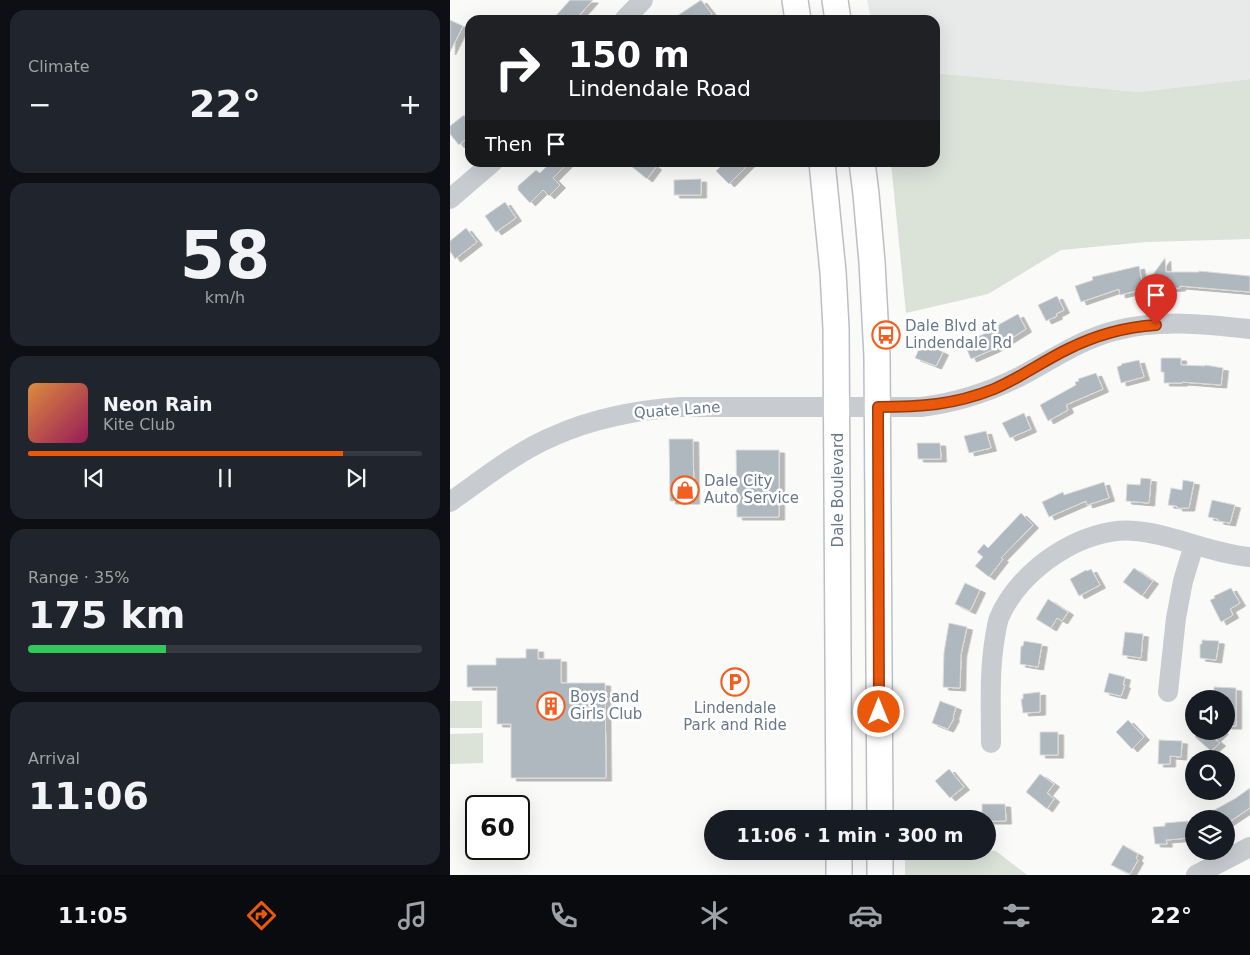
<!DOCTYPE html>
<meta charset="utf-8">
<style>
body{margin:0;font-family:"DejaVu Sans",sans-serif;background:#20242c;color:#f1f3f6;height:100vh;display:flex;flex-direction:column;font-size:19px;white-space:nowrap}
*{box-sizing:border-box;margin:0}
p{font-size:16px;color:#9ea1a6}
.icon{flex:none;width:28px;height:28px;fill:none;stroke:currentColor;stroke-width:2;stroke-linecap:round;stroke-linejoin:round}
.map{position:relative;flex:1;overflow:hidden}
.details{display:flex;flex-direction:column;gap:10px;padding:10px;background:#0d0f14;width:450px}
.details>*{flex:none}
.hud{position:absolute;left:15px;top:15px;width:475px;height:152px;border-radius:15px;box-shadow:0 5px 20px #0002;background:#202124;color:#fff;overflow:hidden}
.controls{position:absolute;left:735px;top:690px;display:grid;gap:10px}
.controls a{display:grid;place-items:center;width:50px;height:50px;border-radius:50%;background:#171b24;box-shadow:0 5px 20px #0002;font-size:25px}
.speed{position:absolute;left:15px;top:795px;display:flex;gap:10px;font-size:25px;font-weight:700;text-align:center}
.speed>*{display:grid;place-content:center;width:65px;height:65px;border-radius:50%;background:#171b24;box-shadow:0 5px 20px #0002;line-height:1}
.speed .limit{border:2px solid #111;border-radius:8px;background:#fff;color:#111}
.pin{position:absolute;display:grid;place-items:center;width:42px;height:42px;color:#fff;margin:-51px -21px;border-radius:50% 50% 50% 0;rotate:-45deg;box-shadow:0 0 5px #0007}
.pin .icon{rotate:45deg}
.me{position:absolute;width:55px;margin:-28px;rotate:0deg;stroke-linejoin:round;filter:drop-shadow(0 0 4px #0008)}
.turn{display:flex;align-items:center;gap:18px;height:105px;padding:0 20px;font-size:22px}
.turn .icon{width:65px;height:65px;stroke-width:2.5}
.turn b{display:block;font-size:35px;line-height:42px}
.then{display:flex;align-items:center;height:48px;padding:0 20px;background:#0003;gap:10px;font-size:19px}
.big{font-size:38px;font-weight:600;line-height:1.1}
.details .tile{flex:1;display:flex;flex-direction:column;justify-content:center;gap:8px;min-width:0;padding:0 18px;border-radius:15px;background:#20242c}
.details .dial{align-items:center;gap:0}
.dial b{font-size:65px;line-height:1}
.song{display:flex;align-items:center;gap:15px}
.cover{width:60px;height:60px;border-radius:8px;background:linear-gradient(135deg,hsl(30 70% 55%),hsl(330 70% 35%))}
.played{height:5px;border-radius:2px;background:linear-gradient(90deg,#ea580c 80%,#363941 80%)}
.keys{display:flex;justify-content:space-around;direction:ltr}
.heat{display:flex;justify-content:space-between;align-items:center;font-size:28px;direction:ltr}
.charge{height:8px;border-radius:4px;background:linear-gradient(90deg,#34c759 35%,#363941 0)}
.trip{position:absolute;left:254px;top:810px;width:292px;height:50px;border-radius:25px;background:#171b24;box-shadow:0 5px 20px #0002;font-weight:600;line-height:50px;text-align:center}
.tab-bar{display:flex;height:80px;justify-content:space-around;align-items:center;background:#090b0e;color:#9ea1a6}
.tab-bar .icon{width:35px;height:35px}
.tab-bar .selected{color:#ea580c}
.tab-bar b{font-size:22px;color:#f1f3f6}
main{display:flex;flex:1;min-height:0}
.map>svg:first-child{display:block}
</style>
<main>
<section class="details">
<div class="tile"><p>Climate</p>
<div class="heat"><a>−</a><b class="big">22°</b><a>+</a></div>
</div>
<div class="tile dial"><b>58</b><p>km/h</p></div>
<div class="tile">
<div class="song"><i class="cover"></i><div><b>Neon Rain</b><p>Kite Club</p></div></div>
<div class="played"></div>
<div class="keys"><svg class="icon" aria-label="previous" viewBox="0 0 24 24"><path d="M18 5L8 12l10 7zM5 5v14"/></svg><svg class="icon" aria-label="pause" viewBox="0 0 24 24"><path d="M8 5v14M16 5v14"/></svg><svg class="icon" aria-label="next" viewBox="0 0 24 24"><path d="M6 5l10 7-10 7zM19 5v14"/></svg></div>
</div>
<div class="tile"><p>Range · 35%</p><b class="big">175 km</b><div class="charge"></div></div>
<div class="tile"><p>Arrival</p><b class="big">11:06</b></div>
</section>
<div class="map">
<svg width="800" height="875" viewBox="0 0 800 875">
<defs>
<filter id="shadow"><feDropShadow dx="5.5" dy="3" stdDeviation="0" flood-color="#0004"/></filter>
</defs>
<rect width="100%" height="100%" fill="#fafaf8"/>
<path fill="#e8e9e9" d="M417 0H800V79L689 92 485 73V20H421Z"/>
<path fill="#dbe2d8" d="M485 73 689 92 800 79V239L696 242 611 250 538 294 456 313 441 163 485 162Z
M0 701H32V728H0Z
M33 733V763L0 764V734Z
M538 850 546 851 577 875H455V851H538Z"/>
<path fill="#b0b8bf" stroke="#dcdcda" filter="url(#shadow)" d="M120 0H143L125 20H102Z
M251 0 262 14 253 20H221Z
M0 20 13 26 0 52Z
M14 115 20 123V136L9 145 0 134V126Z
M101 162H119L103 178 110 185 99 196 93 190 80 203 68 190V186L86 170 90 173Z
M176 162H200L206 167 197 179Z
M275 162H301L279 184 266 171Z
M251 179V195H224V180Z
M55 202 66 218 46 232 35 216Z
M16 228 27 242 5 259 0 251V241Z
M715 258 716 272H749V271L800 276V292L730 286V288L707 289V286L670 295 669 289 631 302 625 286 643 280 642 277 689 266 693 288Z
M607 296 614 310 606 314 607 316 596 321 588 305Z
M568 314 576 329 544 349 521 359 514 343 549 327 548 325Z
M472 342 493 352 486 366 465 358Z
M711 358H731V365L755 366V365L773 368 771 385 732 382V383H714V372H711Z
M689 360 694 377 671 383 667 367 672 365 671 364Z
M646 373 653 389 616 405 618 410 598 421 590 405 626 385 625 382 629 381 628 379Z
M574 413 581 429 560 438 552 423Z
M536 431 541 448 519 453 514 436Z
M219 439H243L244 501H220Z
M467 443H490L491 459H468Z
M286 450H329V517H287Z
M691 478 701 479 699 503 676 501 677 484 690 485Z
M733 480 744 482 739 508H727V506L718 505 721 488 732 490Z
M654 482 659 498 637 505 636 501 599 517 592 502 613 492 614 495Z
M762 500 785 505 780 523 768 521V519L758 517Z
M571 513 583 525 551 558 553 559 539 577 525 566 533 557 527 552 534 544 538 548Z
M684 568 703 581 692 596 673 582Z
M641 569 650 585 629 596 620 579 636 570 637 571Z
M515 583 530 590 520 611 505 604Z
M781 588 790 603 780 609 783 615 771 622 760 600 765 598 764 596Z
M598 599 618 612 612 621 607 618 601 628 586 619Z
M499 623 517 627 511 654 510 688 493 687 494 652Z
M675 632 693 634 691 658 672 655Z
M752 640 769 641 766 660 750 658V644H752Z
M574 641 592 644 588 667 570 664 571 646H573Z
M76 649H88V659H111V683H155L156 778H61V724H47V687H17V665H46V658H76Z
M659 673 675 677 673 685H675L671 696 654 692Z
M764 687 786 688V726H776V699H764Z
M590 692V712L573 713 571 699H573V694Z
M490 701 506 707 503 717 504 718 498 729 482 723Z
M678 720 694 737 682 749 666 732Z
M751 731H773L765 739 770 743 761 751 745 737Z
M590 732H608V755H590Z
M709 740 732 741 731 757 720 756V764H708Z
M499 769 514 787 500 798 485 781Z
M590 774 604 784 597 793 604 799 597 809 576 792Z
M800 788V808L776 824V819H748L786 798Z
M532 804H555L556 821H538V819H532Z
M738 821 739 838 716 840 717 844H705L703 827 715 826V823Z
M673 845 688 854 686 858 688 860 680 874 661 865Z"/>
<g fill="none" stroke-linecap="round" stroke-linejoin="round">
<g stroke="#bbbfc3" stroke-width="28">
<path id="major" d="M345 0 348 20
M385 0 388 20
M372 162 383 272 386 328 389 819
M412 162 416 194 422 262 427 356 430 819
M430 851V875
M389 875V851"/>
</g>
<path stroke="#c8cbd0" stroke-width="20" d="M174 20 193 0
M0 199 43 162
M0 502C33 479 66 452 104 436 144 418 187 410 231 407H471C506 403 537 393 569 377 600 361 629 340 664 331 708 319 755 324 800 329
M718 692 726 618 733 581 744 545
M541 743C541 708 539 672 545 637 546 631 547 624 549 618 569 570 633 526 685 531 724 534 761 554 800 557
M746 875 800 847"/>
<use href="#major" stroke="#fff" stroke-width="25"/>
</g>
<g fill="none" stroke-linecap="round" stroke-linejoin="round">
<g stroke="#983908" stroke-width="12">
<path id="route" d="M429 712 428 407C470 407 504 405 544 389 570 378 593 361 618 349 646 335 675 327 706 325"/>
</g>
<use href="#route" stroke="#ea580c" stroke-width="9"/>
</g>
<defs>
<g id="bus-ring" transform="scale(1.4375)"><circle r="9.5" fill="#fff" stroke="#f15f21" stroke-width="1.5"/><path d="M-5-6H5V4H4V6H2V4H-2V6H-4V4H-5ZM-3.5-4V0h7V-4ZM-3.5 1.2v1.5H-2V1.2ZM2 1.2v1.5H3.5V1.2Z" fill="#f15f21"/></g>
<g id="shop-ring" transform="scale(1.4375)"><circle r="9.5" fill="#fff" stroke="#f15f21" stroke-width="1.5"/><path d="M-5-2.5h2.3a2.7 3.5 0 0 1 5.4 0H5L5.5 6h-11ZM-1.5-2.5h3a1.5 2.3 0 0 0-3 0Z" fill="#f15f21"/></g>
<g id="parking-ring" transform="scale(1.4375)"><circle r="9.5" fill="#fff" stroke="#f15f21" stroke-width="1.5"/><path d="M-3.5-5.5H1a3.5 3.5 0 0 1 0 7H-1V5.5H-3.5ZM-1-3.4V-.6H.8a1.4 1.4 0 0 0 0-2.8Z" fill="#f15f21"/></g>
<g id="building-ring" transform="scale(1.4375)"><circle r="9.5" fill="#fff" stroke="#f15f21" stroke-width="1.5"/><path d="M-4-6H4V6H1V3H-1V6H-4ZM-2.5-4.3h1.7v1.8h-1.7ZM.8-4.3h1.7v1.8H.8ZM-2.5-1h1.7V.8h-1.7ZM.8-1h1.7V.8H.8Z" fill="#f15f21"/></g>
</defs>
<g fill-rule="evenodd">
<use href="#bus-ring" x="436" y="335"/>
<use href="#shop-ring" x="235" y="490"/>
<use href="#parking-ring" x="285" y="682"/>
<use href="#building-ring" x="101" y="706"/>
</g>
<g text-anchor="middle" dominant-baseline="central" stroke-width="5" stroke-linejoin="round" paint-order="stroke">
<g font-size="15" fill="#67788b" stroke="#fff" text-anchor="start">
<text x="455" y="326">Dale Blvd at<tspan x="455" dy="17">Lindendale Rd</tspan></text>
<text x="254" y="481">Dale City<tspan x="254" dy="17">Auto Service</tspan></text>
<text x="120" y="697">Boys and<tspan x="120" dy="17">Girls Club</tspan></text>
<text x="285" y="708" text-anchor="middle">Lindendale<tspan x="285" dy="17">Park and Ride</tspan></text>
</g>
<g font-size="15" fill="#67788b" stroke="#fff">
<text transform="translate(227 410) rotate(-4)">Quate Lane</text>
<text transform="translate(388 490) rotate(-90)">Dale Boulevard</text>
</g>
</g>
</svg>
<div class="controls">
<a><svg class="icon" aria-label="sound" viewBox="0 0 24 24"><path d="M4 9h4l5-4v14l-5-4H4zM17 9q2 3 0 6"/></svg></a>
<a><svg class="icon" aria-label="search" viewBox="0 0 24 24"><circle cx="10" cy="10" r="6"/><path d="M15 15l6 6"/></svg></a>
<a><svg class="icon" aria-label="layers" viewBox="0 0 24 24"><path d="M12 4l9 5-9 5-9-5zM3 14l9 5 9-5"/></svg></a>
</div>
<div class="speed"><div class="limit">60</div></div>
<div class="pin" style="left:706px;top:325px;background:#d93025"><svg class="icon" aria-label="arrive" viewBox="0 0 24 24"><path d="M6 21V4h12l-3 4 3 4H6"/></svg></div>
<svg class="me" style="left:429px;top:712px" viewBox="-20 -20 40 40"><circle r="17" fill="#ea580c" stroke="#fff" stroke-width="3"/><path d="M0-11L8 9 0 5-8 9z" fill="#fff"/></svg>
<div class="trip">11:06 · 1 min · 300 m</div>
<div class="hud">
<div class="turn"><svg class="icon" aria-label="right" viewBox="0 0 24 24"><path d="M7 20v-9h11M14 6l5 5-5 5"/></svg><div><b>150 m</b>Lindendale Road</div></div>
<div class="then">Then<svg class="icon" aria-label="arrive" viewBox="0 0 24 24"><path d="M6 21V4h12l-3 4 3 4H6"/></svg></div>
</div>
</div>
</main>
<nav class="tab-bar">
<b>11:05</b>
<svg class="icon selected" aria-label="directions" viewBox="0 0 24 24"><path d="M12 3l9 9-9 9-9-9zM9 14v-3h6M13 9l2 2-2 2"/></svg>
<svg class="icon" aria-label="music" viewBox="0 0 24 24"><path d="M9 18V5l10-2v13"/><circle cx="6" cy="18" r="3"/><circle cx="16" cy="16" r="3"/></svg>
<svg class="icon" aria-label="phone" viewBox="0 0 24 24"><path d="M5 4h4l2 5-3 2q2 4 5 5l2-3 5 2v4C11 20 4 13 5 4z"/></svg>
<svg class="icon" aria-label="climate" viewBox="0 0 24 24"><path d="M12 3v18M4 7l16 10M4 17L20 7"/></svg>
<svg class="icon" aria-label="car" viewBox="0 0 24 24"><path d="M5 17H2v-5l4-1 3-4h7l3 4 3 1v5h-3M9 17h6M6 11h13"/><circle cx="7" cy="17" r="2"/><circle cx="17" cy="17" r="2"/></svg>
<svg class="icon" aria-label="filters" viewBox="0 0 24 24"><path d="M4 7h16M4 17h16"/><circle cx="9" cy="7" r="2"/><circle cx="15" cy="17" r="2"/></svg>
<b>22°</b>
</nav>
